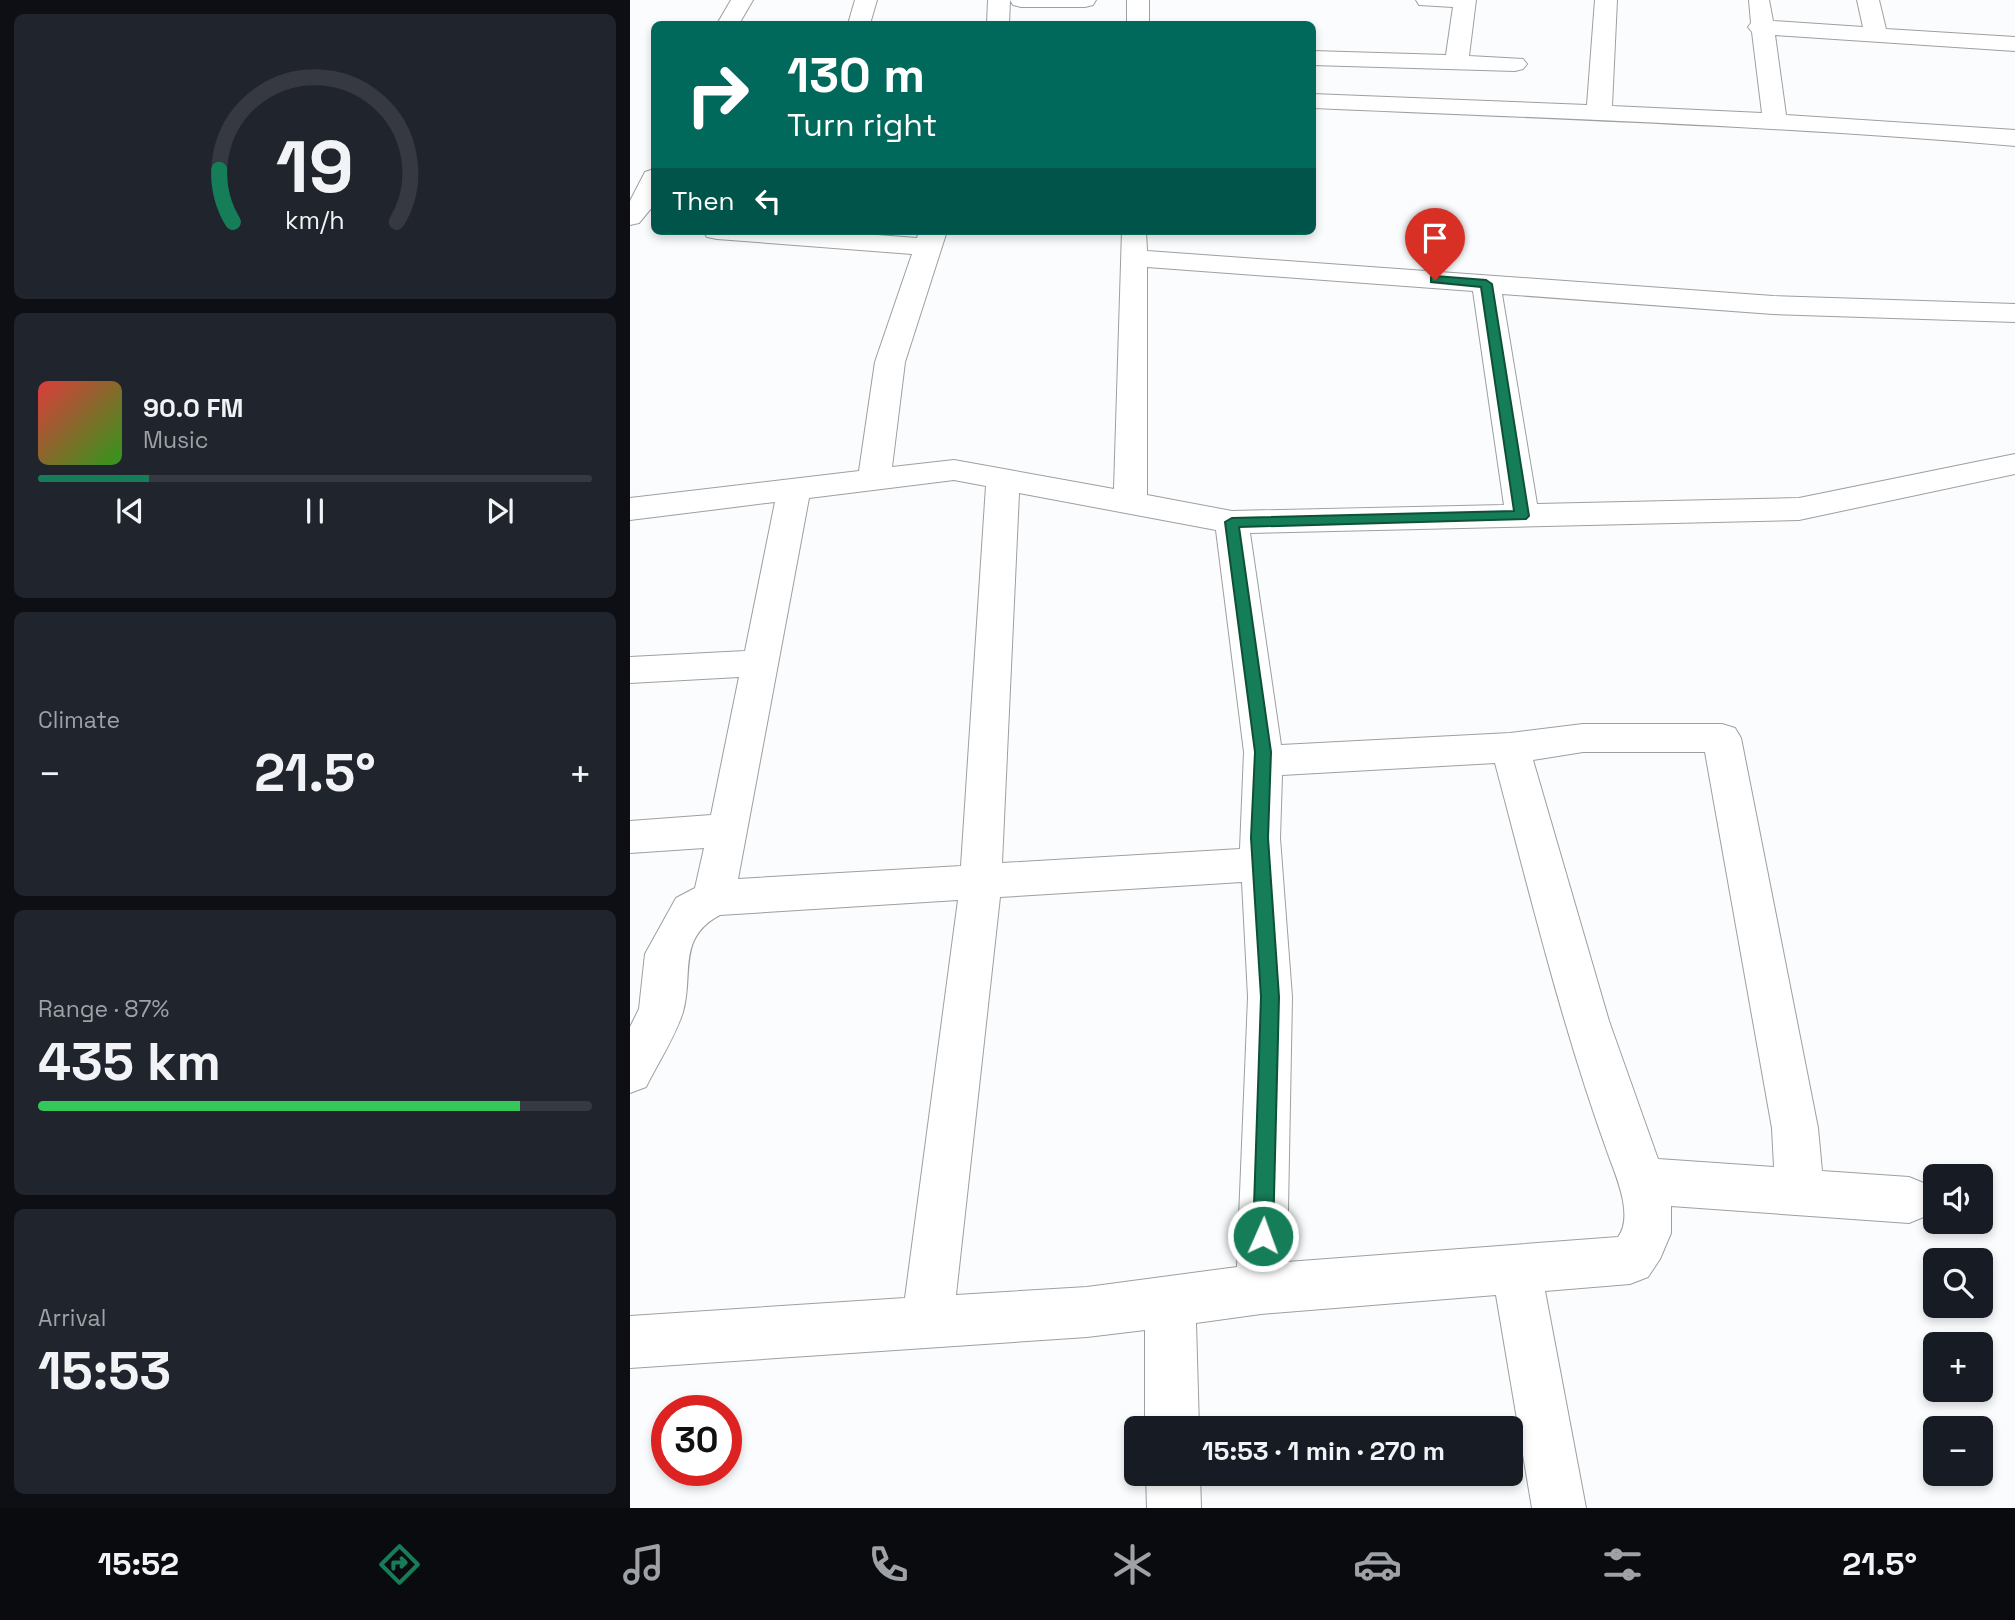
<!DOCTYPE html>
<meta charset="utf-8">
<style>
body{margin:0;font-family:"Space Grotesk",sans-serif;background:#20242c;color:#f1f3f6;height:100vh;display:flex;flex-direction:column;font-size:26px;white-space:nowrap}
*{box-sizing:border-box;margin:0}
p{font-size:23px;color:#9ea1a6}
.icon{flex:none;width:38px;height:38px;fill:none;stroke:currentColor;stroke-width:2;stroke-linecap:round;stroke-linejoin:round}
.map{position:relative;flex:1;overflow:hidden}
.panel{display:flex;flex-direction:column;gap:14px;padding:14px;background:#0d0f14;width:630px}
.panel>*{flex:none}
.guide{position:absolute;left:21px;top:21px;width:665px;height:214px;border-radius:10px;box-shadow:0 4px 10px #0003;background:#00695c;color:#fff;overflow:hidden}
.fabs{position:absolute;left:1293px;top:1164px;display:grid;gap:14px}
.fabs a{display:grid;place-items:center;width:70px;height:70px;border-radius:10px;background:#171b24;box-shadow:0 4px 10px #0003;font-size:35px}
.speed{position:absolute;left:21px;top:1395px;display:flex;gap:14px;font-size:35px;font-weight:700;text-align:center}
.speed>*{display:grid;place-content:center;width:91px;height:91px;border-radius:50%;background:#171b24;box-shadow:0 4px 10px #0003;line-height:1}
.speed .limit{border:10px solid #d22;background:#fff;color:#111}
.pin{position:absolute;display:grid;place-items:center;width:60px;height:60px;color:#fff;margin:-72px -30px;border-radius:50% 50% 50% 0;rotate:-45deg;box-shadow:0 0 7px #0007}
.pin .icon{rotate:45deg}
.me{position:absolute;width:77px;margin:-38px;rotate:2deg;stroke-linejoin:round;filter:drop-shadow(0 0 5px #0008)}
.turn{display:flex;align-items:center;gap:24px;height:147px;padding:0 21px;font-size:32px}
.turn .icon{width:91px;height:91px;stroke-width:2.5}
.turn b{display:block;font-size:49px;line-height:60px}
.then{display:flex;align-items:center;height:66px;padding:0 21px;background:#0003;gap:14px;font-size:26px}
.big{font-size:52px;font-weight:700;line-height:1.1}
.panel .tile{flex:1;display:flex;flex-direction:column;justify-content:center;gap:10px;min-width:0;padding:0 24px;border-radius:10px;background:#20242c}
.panel .dial{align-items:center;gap:0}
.dial svg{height:182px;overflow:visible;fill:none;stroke:#363941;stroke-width:7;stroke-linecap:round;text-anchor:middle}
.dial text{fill:#f1f3f6;stroke:none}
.song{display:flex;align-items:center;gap:21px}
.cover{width:84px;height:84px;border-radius:10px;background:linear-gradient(135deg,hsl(0 70% 55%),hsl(110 70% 35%))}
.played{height:7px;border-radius:4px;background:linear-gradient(90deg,#157d57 20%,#363941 20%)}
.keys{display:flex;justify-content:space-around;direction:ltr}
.heat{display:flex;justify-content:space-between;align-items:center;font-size:38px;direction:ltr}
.charge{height:10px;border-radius:5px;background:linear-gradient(90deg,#34c759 87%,#363941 0)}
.trip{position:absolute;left:494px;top:1416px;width:399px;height:70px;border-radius:10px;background:#171b24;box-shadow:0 4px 10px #0003;font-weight:700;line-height:70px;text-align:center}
.menu{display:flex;height:112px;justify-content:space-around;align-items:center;background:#090b0e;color:#9ea1a6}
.menu .icon{width:49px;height:49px}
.menu .selected{color:#157d57}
.menu b{font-size:32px;color:#f1f3f6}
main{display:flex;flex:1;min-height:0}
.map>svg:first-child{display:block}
</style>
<main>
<section class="panel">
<div class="tile dial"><svg viewBox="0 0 100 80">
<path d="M14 69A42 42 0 1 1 86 69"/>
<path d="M14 69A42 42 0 0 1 8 46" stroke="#157d57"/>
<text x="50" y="56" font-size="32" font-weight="700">19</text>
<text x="50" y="72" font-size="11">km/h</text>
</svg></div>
<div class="tile">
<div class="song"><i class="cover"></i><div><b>90.0 FM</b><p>Music</p></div></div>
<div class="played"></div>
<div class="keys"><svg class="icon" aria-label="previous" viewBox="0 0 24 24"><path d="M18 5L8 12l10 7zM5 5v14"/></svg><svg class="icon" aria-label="pause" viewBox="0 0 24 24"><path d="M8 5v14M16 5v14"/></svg><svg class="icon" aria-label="next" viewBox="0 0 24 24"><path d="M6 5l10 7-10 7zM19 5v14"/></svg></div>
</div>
<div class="tile"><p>Climate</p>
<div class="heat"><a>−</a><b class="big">21.5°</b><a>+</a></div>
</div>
<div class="tile"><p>Range · 87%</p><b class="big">435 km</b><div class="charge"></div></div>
<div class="tile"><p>Arrival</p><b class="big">15:53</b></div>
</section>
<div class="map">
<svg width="1385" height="1508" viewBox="0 0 1385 1508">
<rect width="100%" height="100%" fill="#fafcfe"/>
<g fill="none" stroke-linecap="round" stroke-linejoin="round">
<g stroke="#9d9fa1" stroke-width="2">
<path id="minor" d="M101 0H123L109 24H87Z
M225 0H247L240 24H218Z
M358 0H466L463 5 455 7H391L383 5 380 0 379 24H357Z
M497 0H519V24H497Z
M786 0H846L839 56 893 59 897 64 893 69 885 71 682 65V51L816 55 823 7 789 5Z
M965 0H987L982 106 1132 113 1122 32 1118 27 1121 23 1119 0H1139L1143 21 1233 27 1227 0H1249L1256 29 1385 37V51L1145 35 1156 115 1385 130V146C1151 126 917 118 682 108V94L957 105Z
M24 169V205L9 223 0 225V201L15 172Z
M73 231H195L287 238 289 231H317L275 362 262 467 324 460 484 489 492 231H516L517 251 1143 296 1385 304V322L1143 314 872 294 907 504 1169 498 1385 454V474L1169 520 620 533 651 745 880 733 953 724H1092L1105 728 1111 738 1188 1128 1192 1171 1279 1177 1296 1184 1303 1200 1296 1216 1279 1223 1041 1206V1233L1030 1259 1018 1277 1000 1284 915 1291 956 1508H902L866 1295 631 1314 566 1323 569 1428H515V1330L457 1337 0 1368V1316L275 1298 328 900 90 915C46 938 64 975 53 1012 45 1037 28 1063 16 1087L0 1093V1027L9 1009 15 954 46 898 65 888 74 848 0 853V821L81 815 109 677 0 683V657L115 651 145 502 0 520V498L229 471 245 362 282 254 87 239 77 237ZM517 267 843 291 874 505 602 511 517 495ZM324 480 356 486 331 866 108 879 179 498ZM389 493 586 530 614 752 610 849 372 863ZM953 752H1075L1142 1128 1144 1167 1028 1159 979 1021 903 760ZM865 763C900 894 932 1027 978 1154 986 1176 1004 1216 988 1237L657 1262 662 997 650 838 652 775ZM612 882 618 997 607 1267 457 1287 326 1295 370 897Z
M516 1474H570L571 1508H517Z"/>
</g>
<use href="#minor" fill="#fff" fill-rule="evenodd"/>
</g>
<path fill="#157d57" stroke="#0e5139" stroke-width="2" d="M805 276 856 280 862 284 899 516 896 519 609 527 641 752 638 838 649 997 643 1236 640 1243 633 1246 626 1243 623 1236 631 997 621 838 625 752 595 522 602 518 884 511 851 287 801 282V277Z"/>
</svg>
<div class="fabs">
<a><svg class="icon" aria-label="sound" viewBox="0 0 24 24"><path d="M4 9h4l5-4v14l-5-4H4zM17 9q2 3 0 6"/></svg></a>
<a><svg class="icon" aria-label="search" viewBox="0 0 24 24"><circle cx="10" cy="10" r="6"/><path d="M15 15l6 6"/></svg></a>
<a>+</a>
<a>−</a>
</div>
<div class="speed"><div class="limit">30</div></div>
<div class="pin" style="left:805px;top:280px;background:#d93025"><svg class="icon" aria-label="arrive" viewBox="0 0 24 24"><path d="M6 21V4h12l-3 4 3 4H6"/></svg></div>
<svg class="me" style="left:633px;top:1236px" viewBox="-20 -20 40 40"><circle r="17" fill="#157d57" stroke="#fff" stroke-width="3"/><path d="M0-11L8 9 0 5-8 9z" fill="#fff"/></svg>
<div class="trip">15:53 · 1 min · 270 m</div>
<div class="guide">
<div class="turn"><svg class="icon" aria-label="right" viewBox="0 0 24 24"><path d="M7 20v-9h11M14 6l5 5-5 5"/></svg><div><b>130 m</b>Turn right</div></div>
<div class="then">Then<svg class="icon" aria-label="left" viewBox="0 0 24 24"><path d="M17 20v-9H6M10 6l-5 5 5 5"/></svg></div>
</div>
</div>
</main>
<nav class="menu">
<b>15:52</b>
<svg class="icon selected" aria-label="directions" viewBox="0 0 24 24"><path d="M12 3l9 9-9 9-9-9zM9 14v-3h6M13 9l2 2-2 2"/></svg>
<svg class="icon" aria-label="music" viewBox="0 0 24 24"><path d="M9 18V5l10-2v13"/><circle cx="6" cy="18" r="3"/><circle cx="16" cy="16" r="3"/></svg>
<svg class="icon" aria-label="phone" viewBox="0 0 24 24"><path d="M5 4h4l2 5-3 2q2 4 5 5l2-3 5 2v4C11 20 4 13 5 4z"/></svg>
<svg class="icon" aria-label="climate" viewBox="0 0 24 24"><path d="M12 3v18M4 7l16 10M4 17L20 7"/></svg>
<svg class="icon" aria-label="car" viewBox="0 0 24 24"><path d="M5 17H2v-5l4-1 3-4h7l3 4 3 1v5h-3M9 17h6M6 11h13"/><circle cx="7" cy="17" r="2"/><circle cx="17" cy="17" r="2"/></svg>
<svg class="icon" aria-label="filters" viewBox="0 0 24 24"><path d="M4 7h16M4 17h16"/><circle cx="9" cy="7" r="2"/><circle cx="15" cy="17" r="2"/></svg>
<b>21.5°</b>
</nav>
